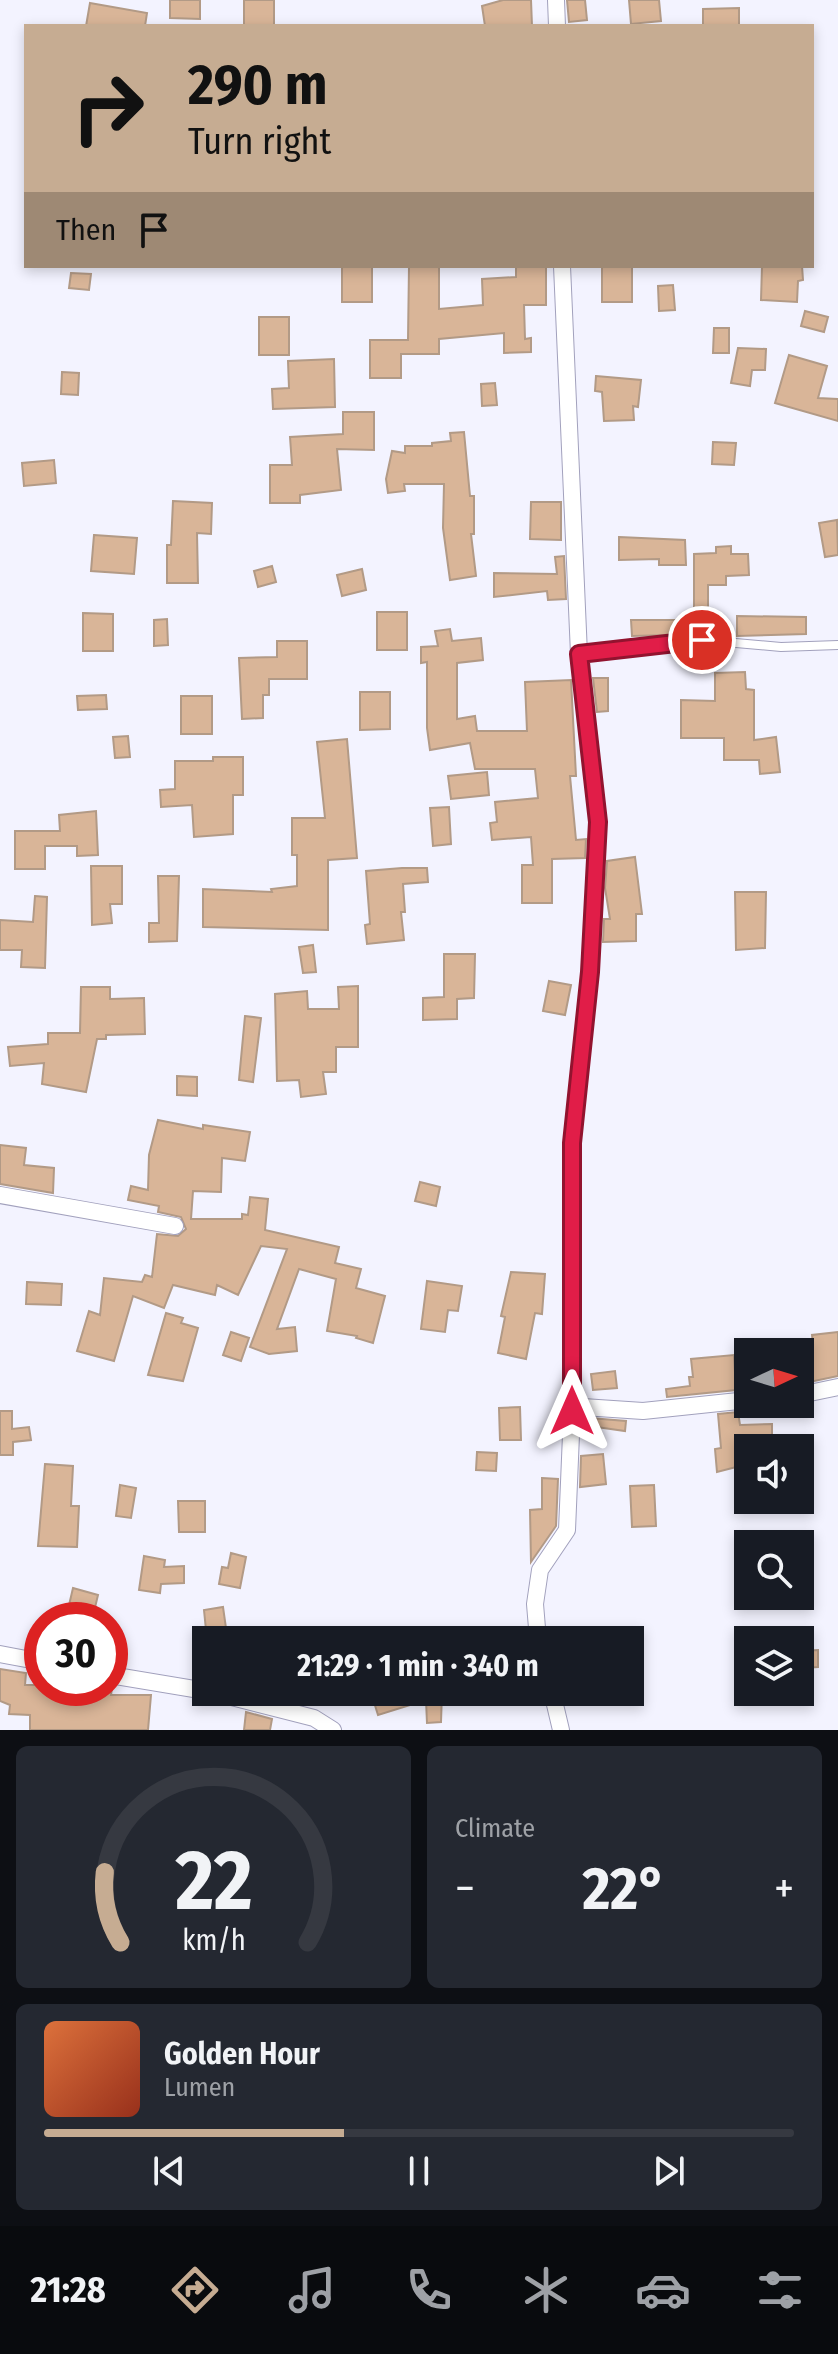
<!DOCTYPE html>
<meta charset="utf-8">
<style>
body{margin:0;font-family:"Fira Sans Condensed",sans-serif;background:#242831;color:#f1f3f6;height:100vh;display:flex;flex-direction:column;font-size:30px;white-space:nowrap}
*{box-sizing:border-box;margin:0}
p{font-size:26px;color:#9ea1a6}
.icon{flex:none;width:44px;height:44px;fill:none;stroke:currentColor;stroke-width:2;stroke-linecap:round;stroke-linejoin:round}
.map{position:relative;height:1730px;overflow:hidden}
.sheet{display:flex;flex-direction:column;gap:16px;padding:16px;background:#0d0f14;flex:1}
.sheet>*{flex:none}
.guide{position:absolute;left:24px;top:24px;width:790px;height:244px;border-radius:0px;box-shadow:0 4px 12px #0003;background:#c6ac92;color:#111;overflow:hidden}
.needle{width:52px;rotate:86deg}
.tools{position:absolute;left:734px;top:1338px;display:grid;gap:16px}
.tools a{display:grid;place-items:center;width:80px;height:80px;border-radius:0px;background:#171b24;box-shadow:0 4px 12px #0003;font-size:40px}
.speed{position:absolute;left:24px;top:1602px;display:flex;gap:16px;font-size:40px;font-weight:700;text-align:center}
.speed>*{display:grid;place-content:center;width:104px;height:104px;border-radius:50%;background:#171b24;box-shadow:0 4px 12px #0003;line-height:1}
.speed .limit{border:12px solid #d22;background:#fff;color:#111}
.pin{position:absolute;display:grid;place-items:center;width:68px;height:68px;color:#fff;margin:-34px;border:4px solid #fff;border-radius:50%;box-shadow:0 2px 8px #0007}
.me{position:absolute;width:88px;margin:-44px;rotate:0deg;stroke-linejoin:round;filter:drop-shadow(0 0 6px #0008)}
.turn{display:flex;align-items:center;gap:28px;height:168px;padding:0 32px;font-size:36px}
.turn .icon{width:104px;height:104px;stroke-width:2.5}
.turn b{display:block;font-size:56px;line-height:68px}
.then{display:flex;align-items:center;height:76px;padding:0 32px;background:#0003;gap:16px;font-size:30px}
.big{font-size:60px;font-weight:700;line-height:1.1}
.sheet .card{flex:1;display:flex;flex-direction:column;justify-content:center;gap:12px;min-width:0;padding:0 28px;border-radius:12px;background:#242831}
.sheet .dial{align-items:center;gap:0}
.dial svg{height:208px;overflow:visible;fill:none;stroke:#363941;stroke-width:7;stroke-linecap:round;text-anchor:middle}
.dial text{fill:#f1f3f6;stroke:none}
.song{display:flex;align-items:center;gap:24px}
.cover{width:96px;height:96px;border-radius:12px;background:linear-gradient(135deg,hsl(20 70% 55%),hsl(10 70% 35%))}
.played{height:8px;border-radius:4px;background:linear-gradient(90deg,#c6ac92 40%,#363941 40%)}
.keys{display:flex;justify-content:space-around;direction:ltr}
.heat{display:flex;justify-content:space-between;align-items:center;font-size:44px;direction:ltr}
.sheet .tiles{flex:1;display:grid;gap:16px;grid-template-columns:1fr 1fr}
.card:last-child{grid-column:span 2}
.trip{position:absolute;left:192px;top:1626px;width:452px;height:80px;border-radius:0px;background:#171b24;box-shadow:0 4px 12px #0003;font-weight:700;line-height:80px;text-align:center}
.dock{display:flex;height:128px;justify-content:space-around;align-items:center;background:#090b0e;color:#9ea1a6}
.dock .icon{width:56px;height:56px}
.dock .selected{color:#c6ac92}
.dock b{font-size:36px;color:#f1f3f6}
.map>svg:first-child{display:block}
</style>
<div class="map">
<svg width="838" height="1730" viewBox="0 0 838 1730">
<rect width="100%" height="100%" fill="#f3f3ff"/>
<path fill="#d9b598" stroke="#b29a86" stroke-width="2" d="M170 0H200V19L170 18Z
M244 0H274V26H244Z
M503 0H531L532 26H485L482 6Z
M567 0H585L587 20 569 22Z
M629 0H659L661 21 631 24Z
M90 3 147 13 145 26H86Z
M739 8V26H703V9Z
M342 266H372V302H342Z
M409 266H439V309L483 305 482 279 516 277V267H546V305H524L525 339 531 338V352L504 353V333L439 339V354H401V378H370V340H408Z
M602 266H632V302H602Z
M762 266H802L803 280 798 281 797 302 761 300Z
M71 273 91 274 89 290 69 288Z
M673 285 675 310 659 311 658 286Z
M805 311 828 317 824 332 801 326Z
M259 317H289V355H259Z
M714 328H729V353H713Z
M738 348 766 349 765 370H752L750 386 731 383Z
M789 355 827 366 818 398 838 399V421L775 403Z
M334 359 335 407 273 409 272 389 289 388 288 361Z
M62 372 79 373 78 395 61 394Z
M596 376 641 380 638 407 633 406 634 420 604 421 602 392 595 391Z
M495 383 497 405 482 406 481 384Z
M343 412H374V450L337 449 341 490 300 495V503H270V465H292L290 437 343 434Z
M464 432 470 496H474V534H471L476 576 450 580 443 528 444 484H404L405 491 388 493 386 479 392 451 405 453V446H432V443L451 441 450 433Z
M713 442 736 443 734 465 712 464Z
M54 460 56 483 24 486 22 463Z
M173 501 212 503 211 534 197 533 198 583H167V545H171Z
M531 502H561V540L530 539Z
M837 520 838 555 825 557 819 523Z
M94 535 137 538 134 574 91 571Z
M619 537 685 540 686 565H659V559L619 560Z
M731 546V554H748L749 575 726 576V585H708V634L632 636 631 620H694V554L716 553V547Z
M564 556 566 599 548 600 547 591 494 597V573L557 574 555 557Z
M272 566 276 582 258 587 254 571Z
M362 569 366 590 342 596 337 575Z
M377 612H407V650H377Z
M83 613 113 614V651H83Z
M737 616 806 617V634L737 636Z
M167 619 168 645 154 646V620Z
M450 629 452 641 481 638 483 660 457 663V719L475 716 477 731H527L525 682 571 680 576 776H570L576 840 586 839 585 858 552 859V903H522V865H533L531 837 492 840 490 823 497 822 495 802 538 798 535 769H475L470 743 430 750 427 728V662L421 663V647L438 646 435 631Z
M277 641H307V679H269V695H263V718L242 719 239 658 277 657Z
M745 672 746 689 754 690V740L776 737 780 772 760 774 759 760H724V738H681V700L715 701V673Z
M593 678H608V711L597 712Z
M360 692H390V729L360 730Z
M106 695 107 709 78 710 77 696Z
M181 696H212V734H181Z
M128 736 130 757 115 758 113 737Z
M347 739 357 858 328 860V930L203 927V889L272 892 271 889 297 886V855H292V818H325L317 742Z
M213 757H243V795H233V834L194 837 192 805 161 807 160 790 175 789V761H213Z
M487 772 489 795 451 799 448 776Z
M449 807 451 844 433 846 430 808Z
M96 811 98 855 77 856V846H45V869H15V831H60L59 815Z
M635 857 642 914H636V941L603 942 604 919H610L605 888 607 861Z
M91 866H122V904H110L112 923 92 925Z
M402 868H427L428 882 403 884 405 912H401L404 940 367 944 365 925 370 924 366 871Z
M158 876H179L177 941 149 942V923H159Z
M735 892H766L765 948 736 950Z
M35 896 47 897 45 968 21 967 22 950H0V920L33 922Z
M313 945 316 972 303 973 299 947Z
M444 954H475L474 998 457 999V1019L423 1020V998L444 997Z
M549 981 571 985 565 1015 543 1011Z
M358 986V1047H336V1072H323L326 1094 301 1097 299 1080 277 1081 275 994 307 991 308 1009H339L338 987Z
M81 987H110V999L144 998 145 1034 106 1035V1039H97L86 1092 42 1084 44 1063 10 1066 8 1047 48 1044V1033H80Z
M245 1016 261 1018 253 1082 239 1080Z
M177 1076 197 1077V1096L177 1095Z
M158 1120 203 1129V1125L250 1132 245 1161 222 1158 221 1192 193 1191 191 1219H242V1214L248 1215 250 1197 268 1199 265 1230 339 1247 335 1263 361 1269 356 1288 385 1296 373 1343 356 1338 357 1336 327 1331 336 1279 299 1269 277 1329 295 1327 297 1351 269 1354 250 1347 287 1249 261 1246 238 1295 217 1285 215 1295 173 1285 164 1308 133 1296 114 1361 77 1351 89 1311 100 1315 104 1278 142 1282 145 1275 152 1277 157 1234 178 1236 186 1229 181 1217 158 1212 159 1206 128 1200 131 1186 148 1190 149 1155Z
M0 1145 26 1148 24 1165 54 1168 53 1193 0 1184Z
M420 1182 440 1187 436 1206 415 1201Z
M511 1272 545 1274 542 1314 535 1313 526 1359 498 1353 505 1317 501 1316Z
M427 1281 462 1286 458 1311 448 1310 445 1332 421 1329Z
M27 1282 62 1284 61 1305 26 1304Z
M166 1313 183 1318 181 1323 198 1328 183 1381 148 1375Z
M231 1332 249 1338 241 1361 223 1355Z
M838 1332V1376L800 1384V1344H813L812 1335Z
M734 1355 736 1390 667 1397 666 1389 690 1386 689 1377H693L691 1359Z
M615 1371 617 1388 593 1390 591 1374Z
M520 1407 521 1440H500L499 1408Z
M0 1411H12V1429L29 1427 31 1440 13 1442V1455H0Z
M738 1412 740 1425 772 1424V1444L740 1445 744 1465 717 1472 715 1449 721 1448 718 1414Z
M590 1418 626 1421 625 1431 589 1426Z
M477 1452 497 1453 496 1471 476 1470Z
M603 1454 606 1484 580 1487 581 1456Z
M45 1464 73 1466 71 1506H79L77 1547 38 1546Z
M542 1478 558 1479 556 1526 531 1562 530 1510 542 1509Z
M120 1485 136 1488 131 1518 116 1516Z
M654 1485 656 1526 632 1527 630 1486Z
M178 1501H205V1532H179Z
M231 1553 246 1557 240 1588 219 1584 222 1567 228 1568Z
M144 1556 165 1560 164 1567 184 1566V1583L161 1584 160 1593 139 1590Z
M73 1588 98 1595 92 1620 66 1618Z
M223 1607 226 1628 206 1630 204 1610Z
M818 1650V1667L801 1668V1651Z
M0 1669 26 1673 25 1685H42V1688H112L111 1695H151L148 1730H30V1715L9 1714 10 1705 0 1701Z
M394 1692H442L441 1722 427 1723 426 1700 378 1715 373 1699Z
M246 1712 272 1719 270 1730H244Z"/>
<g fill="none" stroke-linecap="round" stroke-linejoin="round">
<g stroke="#a2a1bd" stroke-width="10">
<path id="lane" d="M580 654 702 640 781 647 838 645"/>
</g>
<g stroke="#a2a1bd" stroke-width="18">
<path id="street" d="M556 0 557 26
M0 1195 175 1226
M800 1395 838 1387
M572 1411 583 1407 643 1411 748 1400
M538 1640 535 1604 540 1570 567 1530 572 1411V1143L590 972 598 822 579 654 562 266
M0 1654 42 1662
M110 1675 206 1691
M212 1692 314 1718 333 1730
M552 1692 561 1730"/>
</g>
<use href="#lane" stroke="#fff" stroke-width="8"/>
<use href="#street" stroke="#fff" stroke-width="16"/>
</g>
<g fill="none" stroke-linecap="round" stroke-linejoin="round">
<g stroke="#92132f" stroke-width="20">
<path id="route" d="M572 1411V1143L590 972 598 822 579 654 702 640"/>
</g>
<use href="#route" stroke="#e11d48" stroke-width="14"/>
</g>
</svg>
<div class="tools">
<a><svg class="needle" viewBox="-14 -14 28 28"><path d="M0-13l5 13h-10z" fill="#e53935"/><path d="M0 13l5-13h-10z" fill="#9ea1a6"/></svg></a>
<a><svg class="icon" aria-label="sound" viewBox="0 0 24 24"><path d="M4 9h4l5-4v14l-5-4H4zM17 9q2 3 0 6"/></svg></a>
<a><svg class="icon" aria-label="search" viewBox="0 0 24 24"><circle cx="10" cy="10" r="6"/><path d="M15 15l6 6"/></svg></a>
<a><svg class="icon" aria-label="layers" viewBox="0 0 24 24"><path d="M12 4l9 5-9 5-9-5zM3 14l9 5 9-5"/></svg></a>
</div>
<div class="speed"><div class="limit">30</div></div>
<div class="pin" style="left:702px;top:640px;background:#d93025"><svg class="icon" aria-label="arrive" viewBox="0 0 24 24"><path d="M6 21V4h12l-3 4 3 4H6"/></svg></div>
<svg class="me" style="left:572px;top:1411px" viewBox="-20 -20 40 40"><path d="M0-17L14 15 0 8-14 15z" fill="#e11d48" stroke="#fff" stroke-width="4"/></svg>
<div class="trip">21:29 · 1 min · 340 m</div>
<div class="guide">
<div class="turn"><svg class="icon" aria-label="right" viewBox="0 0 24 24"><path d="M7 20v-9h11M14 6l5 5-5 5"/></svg><div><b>290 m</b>Turn right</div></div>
<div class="then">Then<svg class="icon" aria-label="arrive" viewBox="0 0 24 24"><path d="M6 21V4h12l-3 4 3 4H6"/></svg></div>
</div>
</div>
<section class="sheet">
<div class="tiles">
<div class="card dial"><svg viewBox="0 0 100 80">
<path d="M14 69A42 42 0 1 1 86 69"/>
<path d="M14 69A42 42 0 0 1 8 42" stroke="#c6ac92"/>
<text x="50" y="56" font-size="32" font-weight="700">22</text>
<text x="50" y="72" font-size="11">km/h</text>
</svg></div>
<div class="card"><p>Climate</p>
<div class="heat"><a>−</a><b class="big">22°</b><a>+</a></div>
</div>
<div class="card">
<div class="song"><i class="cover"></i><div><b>Golden Hour</b><p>Lumen</p></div></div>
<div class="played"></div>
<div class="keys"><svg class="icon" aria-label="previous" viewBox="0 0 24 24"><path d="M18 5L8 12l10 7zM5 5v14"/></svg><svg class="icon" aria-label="pause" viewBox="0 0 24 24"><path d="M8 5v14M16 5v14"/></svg><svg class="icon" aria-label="next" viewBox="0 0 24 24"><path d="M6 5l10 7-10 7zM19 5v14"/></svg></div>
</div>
</div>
</section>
<nav class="dock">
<b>21:28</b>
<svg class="icon selected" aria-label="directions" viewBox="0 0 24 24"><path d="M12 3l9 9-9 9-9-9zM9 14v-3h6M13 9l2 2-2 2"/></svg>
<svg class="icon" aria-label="music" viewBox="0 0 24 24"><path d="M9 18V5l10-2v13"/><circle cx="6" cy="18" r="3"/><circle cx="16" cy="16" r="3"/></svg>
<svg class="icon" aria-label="phone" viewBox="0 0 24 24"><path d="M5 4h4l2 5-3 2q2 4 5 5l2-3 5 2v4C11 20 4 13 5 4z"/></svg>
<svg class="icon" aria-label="climate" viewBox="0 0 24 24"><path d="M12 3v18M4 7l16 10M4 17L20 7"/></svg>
<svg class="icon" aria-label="car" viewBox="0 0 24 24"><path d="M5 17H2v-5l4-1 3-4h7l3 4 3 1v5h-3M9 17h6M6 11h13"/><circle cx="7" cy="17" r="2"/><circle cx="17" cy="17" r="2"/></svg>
<svg class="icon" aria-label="filters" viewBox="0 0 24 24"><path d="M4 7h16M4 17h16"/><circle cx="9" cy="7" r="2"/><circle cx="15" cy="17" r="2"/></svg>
</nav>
